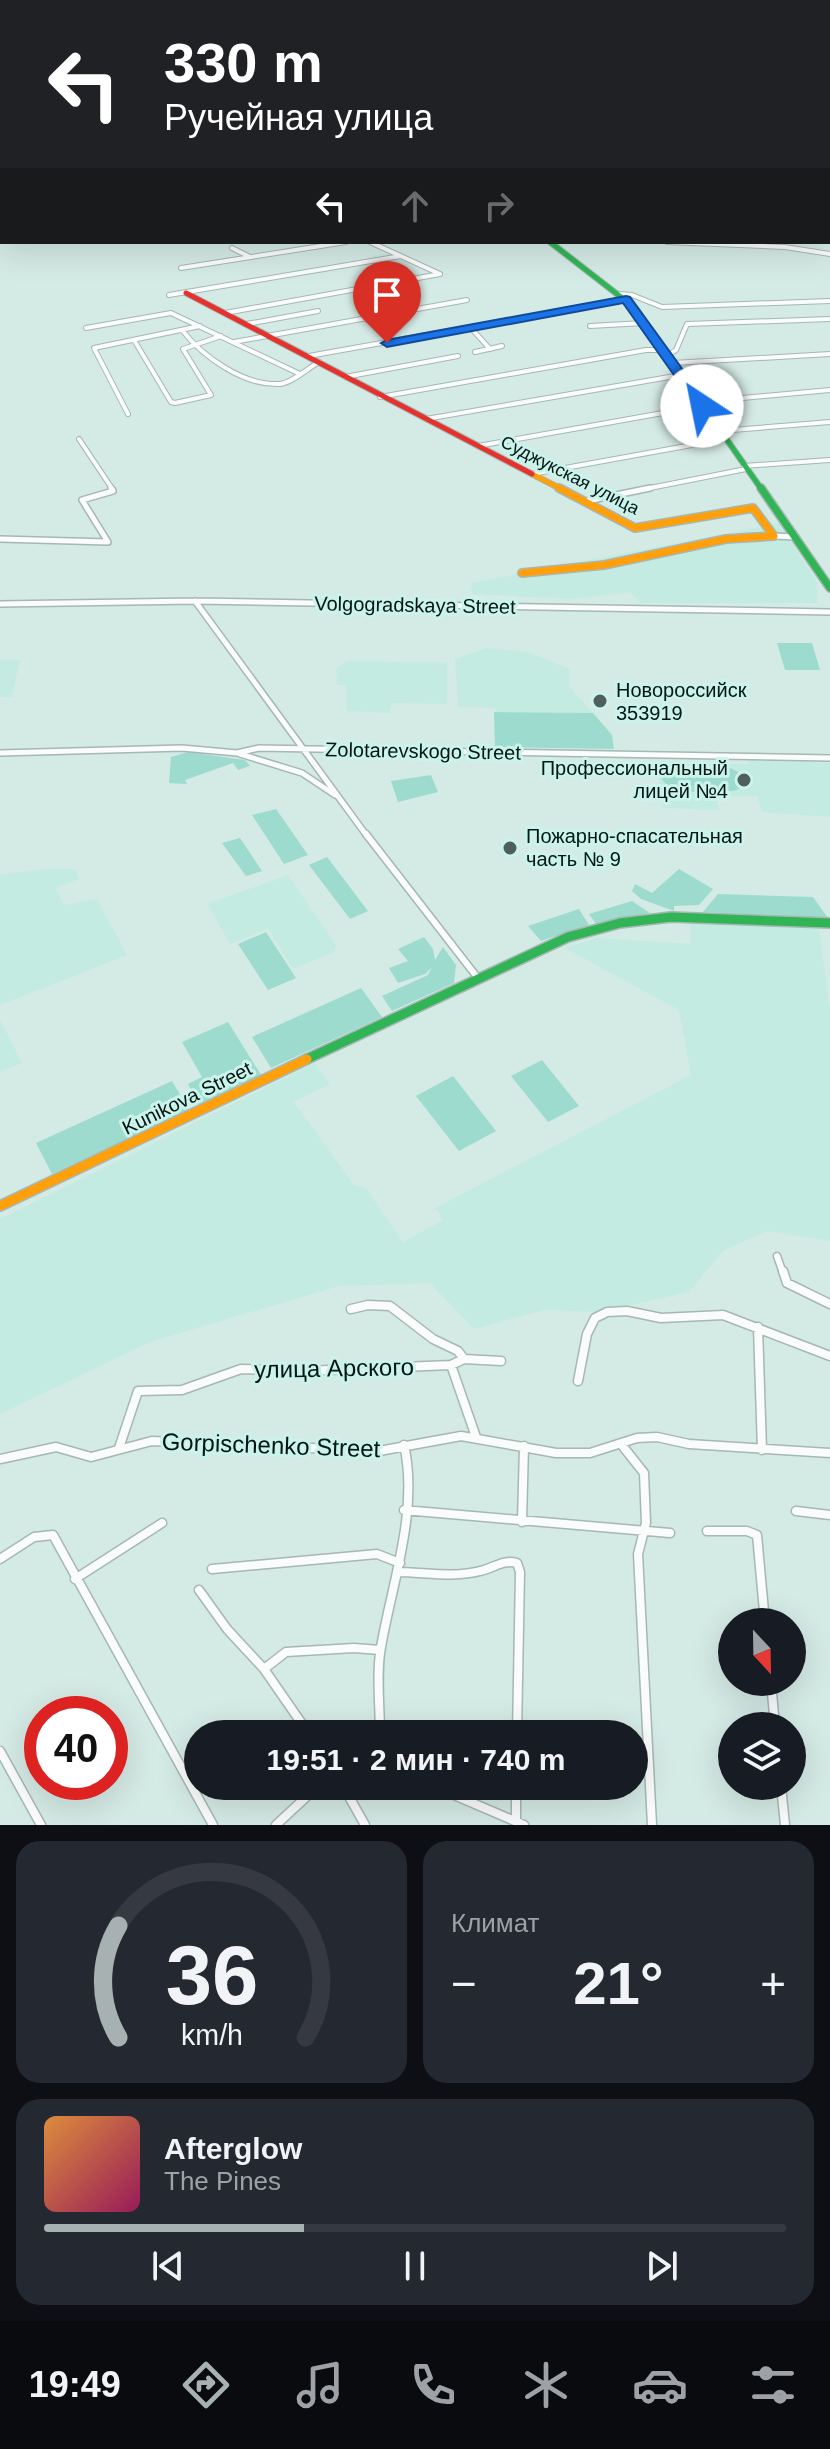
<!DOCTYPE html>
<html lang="ru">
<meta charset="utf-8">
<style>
body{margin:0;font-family:Helvetica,sans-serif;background:#242831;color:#f1f3f6;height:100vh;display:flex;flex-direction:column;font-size:30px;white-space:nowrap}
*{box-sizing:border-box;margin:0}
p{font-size:26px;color:#9ea1a6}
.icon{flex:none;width:44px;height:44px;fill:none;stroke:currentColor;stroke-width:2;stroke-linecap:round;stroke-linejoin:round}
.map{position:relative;height:1825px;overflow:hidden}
.drawer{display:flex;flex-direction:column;gap:16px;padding:16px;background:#0d0f14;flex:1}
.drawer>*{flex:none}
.top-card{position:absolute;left:0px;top:0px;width:830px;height:244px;box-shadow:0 8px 32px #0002;background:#202124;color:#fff;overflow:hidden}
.needle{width:52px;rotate:158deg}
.buttons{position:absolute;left:718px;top:1608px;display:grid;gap:16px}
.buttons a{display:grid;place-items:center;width:88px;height:88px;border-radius:50%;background:#171b24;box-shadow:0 8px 32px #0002;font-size:40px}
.speed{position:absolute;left:24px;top:1696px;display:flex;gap:16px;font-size:40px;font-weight:700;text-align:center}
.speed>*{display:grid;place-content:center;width:104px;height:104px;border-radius:50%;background:#171b24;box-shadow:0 8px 32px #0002;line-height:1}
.speed .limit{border:12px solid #d22;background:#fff;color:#111}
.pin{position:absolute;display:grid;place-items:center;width:68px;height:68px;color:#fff;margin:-82px -34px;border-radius:50% 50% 50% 0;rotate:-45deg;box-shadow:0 0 8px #0007}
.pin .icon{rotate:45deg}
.me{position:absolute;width:88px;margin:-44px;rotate:326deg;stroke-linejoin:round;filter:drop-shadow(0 0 6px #0008)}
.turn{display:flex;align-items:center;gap:28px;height:168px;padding:0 32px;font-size:36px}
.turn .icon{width:104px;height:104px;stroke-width:2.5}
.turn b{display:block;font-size:56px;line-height:68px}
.lanes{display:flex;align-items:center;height:76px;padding:0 32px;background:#0003;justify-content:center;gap:40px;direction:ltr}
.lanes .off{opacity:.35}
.big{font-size:60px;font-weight:600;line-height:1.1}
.drawer .tile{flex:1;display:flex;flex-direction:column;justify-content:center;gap:12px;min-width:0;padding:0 28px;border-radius:24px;background:#242831}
.drawer .dial{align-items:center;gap:0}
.dial svg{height:208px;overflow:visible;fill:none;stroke:#363941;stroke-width:7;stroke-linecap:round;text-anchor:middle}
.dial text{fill:#f1f3f6;stroke:none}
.song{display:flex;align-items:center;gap:24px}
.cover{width:96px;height:96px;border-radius:12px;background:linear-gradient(135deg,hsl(30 70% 55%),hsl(330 70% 35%))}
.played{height:8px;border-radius:4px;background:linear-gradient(90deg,#a8b1b1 35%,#363941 35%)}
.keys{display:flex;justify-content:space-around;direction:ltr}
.heat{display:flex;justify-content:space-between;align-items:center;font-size:44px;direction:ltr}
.drawer .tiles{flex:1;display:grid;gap:16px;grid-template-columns:1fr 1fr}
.tile:last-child{grid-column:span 2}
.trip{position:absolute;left:184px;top:1720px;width:464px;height:80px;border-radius:40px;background:#171b24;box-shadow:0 8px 32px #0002;font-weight:600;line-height:80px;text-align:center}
.tab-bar{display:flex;height:128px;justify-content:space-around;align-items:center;background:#090b0e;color:#9ea1a6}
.tab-bar .icon{width:56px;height:56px}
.tab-bar .active{color:#a8b1b1}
.tab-bar b{font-size:36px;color:#f1f3f6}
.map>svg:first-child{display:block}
</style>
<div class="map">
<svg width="830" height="1825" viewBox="0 0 830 1825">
<rect width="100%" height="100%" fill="#d4eae5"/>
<path fill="#c4ebe2" d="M779 523 816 580 818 603H641L630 592 573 599 472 594 471 583Z
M487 648 527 652 570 669 569 686 593 713 496 712V708L458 707 455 659Z
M0 660H20L12 697H0Z
M347 661 447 663V704L392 703 389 713 347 711 346 685H337L336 669Z
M748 760 830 763V817L762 812 757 796 717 797 719 810 663 808 656 763 747 764Z
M46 869H75L79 879 56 888 64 905 97 899 127 955 0 1005V874Z
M288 875 336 945 334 952 293 969 268 929 230 944 207 904Z
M690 923 819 927 830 1010V1241L767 1231 723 1251 689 1292 599 1312 544 1310 474 1329 430 1283 339 1286 150 1342 0 1414V1219L315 1063 330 1084 294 1102 354 1185 366 1188 403 1242 443 1220 435 1208 691 1075 679 1010 565 948 597 938 691 944Z
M1 1021 22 1063 0 1072V1022Z"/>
<path fill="#9ddbce" d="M777 643H812L820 670H785Z
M494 712 593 713 612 735 614 749 495 747Z
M188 752 245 760 250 766 238 770 233 763 185 780 187 784 169 783 171 757Z
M675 767H728L742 774 745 782 741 788 733 791C714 791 669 798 661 777L665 770Z
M431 775 438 792 398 802 391 781Z
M276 809 308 855 284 864 252 815Z
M240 838 262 871 246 876 222 843Z
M327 857 368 911 350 919 309 865Z
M679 869 713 889 699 905 674 906V911L641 899 632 891 635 884 652 893Z
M718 894 813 897 828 918 703 912Z
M632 901 650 913 596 924 589 914Z
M579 909 589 925 541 941 528 926Z
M266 932 296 978 268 990 238 944Z
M424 937 433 949 435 960 443 947 456 965 454 983 392 1011 382 996 428 975 432 967 425 974 398 983 389 968 408 961 398 949Z
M361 988 382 1017 271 1068 252 1037Z
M228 1022 261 1075 199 1104 188 1084 202 1077 182 1042Z
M542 1060 579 1106 548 1122 511 1076Z
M453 1076 496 1131 459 1151 416 1096Z
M172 1081 189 1110 52 1174 36 1143Z"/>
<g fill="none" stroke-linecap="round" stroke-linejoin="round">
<g stroke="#a6b7b4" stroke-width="5">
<path id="street-far4" d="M42 0 50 2
M111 0 115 2
M698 0 701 2
M16 2 28 0
M333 2 345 0
M761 2 786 0"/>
</g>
<g stroke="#a6b7b4" stroke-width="6">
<path id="street-far3" d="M828 220 830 223
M370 242 440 274
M667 242 785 247 830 254
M232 248 250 257
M181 268 346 242
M619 294 632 295 662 307 830 301
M169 295 401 256
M225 313 440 274
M247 324 318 311
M590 326 644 323
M86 328 171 313 300 374
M471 328 490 349
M182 330C203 357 244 386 280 384 292 383 308 368 319 362
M134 340 171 402 175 403 211 395 183 349 221 336
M234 342 467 300
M475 352 502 346
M668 355 676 350 687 324 830 319
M309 356 626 299
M673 363 830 354
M345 377 458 356
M380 397 646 350H664
M700 402 830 390
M128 414 94 348 200 326
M426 419 681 375
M720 431 830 422
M79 439 113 490
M478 446 702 406
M744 466 830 460
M532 474 725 439
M640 490 746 469"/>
</g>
<g stroke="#a6b7b4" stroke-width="8">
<path id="street-far2" d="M587 501 650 488
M774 536 795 537
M0 539 108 542 82 500 113 491 111 488
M195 601 367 836
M0 604 195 601 830 612
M0 753 182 748 237 753 259 748 830 758
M240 754 302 773 335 795"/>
</g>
<g stroke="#a6b7b4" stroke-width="9">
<path id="street-far1" d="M366 834 477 977
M777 1256 783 1273"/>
</g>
<g stroke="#a6b7b4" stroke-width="11">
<path id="street" d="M783 1271 787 1283 830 1304
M351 1309 368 1305 390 1306 433 1339 458 1351 464 1359
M758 1327 762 1450
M451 1365 476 1437
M578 1381 587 1334 595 1318 607 1312 627 1311 661 1318 723 1315 830 1356
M621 1444 644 1473 646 1523 638 1554 652 1825
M119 1448 138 1391 182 1390 241 1369 305 1371 451 1365 464 1359 501 1361
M0 1459 56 1447 91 1457 152 1441 379 1451 461 1436 556 1453H590L637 1438 657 1437 689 1444 830 1453
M404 1510 670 1533
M796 1511 830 1515
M522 1522 524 1446
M707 1531H747L757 1535 765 1622
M0 1559 34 1537 53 1535 213 1825
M212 1569 377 1554 400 1563
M397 1572C424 1572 454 1578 480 1571 494 1568 503 1559 517 1563L520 1572 517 1734
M75 1579 162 1523
M199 1590 227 1629 264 1669 309 1734
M264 1669 286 1652 354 1648 380 1650
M771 1682 775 1726
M380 1734C380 1706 376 1674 381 1647 392 1583 419 1510 404 1445
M0 1751 41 1825
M343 1786 365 1825
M433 1786 524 1825
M516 1786V1821
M781 1786 785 1825
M276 1825 318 1786"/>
</g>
<g stroke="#a6b7b4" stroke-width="6">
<path id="fast-far3" d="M297 0 300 2"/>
</g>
<g stroke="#a6b7b4" stroke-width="7">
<path id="fast-far2" d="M550 242 635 308 762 490"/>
</g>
<g stroke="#a6b7b4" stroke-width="10">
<path id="fast-far1" d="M761 488 830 588"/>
</g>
<g stroke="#a6b7b4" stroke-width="12">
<path id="fast" d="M307 1059 568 937 620 923 671 917 830 923"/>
</g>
<g stroke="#a6b7b4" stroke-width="7">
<path id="slow-far2" d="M532 474 563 490"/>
</g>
<g stroke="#a6b7b4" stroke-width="10">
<path id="slow-far1" d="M522 573 604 565 726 539 774 536 753 508 635 528 559 488"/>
</g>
<g stroke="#a6b7b4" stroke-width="12">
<path id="slow" d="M0 1206 307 1059"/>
</g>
<g stroke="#a6b7b4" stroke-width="7">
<path id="jam" d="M186 293 532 474"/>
</g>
<use href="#street-far4" stroke="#f9fcfb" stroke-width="3"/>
<use href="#street-far3" stroke="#f9fcfb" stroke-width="4"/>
<use href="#street-far2" stroke="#f9fcfb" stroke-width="5"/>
<use href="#street-far1" stroke="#f9fcfb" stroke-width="6"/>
<use href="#street" stroke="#f9fcfb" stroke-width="8"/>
<use href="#fast-far3" stroke="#30b455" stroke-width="4"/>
<use href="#fast-far2" stroke="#30b455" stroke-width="5"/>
<use href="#fast-far1" stroke="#30b455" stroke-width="7"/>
<use href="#fast" stroke="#30b455" stroke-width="9"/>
<use href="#slow-far2" stroke="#ff9f0a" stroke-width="5"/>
<use href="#slow-far1" stroke="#ff9f0a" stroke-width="7"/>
<use href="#slow" stroke="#ff9f0a" stroke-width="9"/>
<use href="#jam" stroke="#e5322d" stroke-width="5"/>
</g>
<path fill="#1a73e8" stroke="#114b97" stroke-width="2" d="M626 296 630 297 707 403V409H698L623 303 387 347 381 343 387 340Z"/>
<g fill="#4f605c" stroke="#caf4eb" stroke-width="3">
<circle cx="600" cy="701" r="8"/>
<circle cx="744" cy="780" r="8"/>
<circle cx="510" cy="848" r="8"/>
</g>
<g text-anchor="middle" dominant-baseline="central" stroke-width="6" stroke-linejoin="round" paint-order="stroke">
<g font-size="18" fill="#071613" stroke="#caf4eb">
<text transform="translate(570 475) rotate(27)">Суджукская улица</text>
</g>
<g font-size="20" fill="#071613" stroke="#caf4eb">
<text transform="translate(415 605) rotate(1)">Volgogradskaya Street</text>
<text transform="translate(423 751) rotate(1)">Zolotarevskogo Street</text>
<text transform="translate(187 1098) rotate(-26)">Kunikova Street</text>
</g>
<g font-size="20" fill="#071613" stroke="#caf4eb" text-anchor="start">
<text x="616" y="690">Новороссийск<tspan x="616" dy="23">353919</tspan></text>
<text x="728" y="768" text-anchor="end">Профессиональный<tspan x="728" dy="23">лицей №4</tspan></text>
<text x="526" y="836">Пожарно-спасательная<tspan x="526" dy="23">часть № 9</tspan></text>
</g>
<g font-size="24" fill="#071613" stroke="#caf4eb">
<text transform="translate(334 1368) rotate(-1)">улица Арского</text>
<text transform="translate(271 1445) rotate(2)">Gorpischenko Street</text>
</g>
</g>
</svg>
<div class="buttons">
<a><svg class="needle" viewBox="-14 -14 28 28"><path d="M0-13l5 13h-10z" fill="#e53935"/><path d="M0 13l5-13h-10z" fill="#9ea1a6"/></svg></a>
<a><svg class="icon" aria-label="layers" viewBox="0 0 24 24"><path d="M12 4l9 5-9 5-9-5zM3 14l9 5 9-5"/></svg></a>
</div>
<div class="speed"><div class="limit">40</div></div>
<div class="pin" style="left:387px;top:343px;background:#d93025"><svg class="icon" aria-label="arrive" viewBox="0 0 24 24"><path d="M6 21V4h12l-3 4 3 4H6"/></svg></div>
<svg class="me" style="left:702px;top:406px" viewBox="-20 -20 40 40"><circle r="19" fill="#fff"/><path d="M0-13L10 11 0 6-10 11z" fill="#1a73e8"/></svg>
<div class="trip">19:51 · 2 мин · 740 m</div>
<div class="top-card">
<div class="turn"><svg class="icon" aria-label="left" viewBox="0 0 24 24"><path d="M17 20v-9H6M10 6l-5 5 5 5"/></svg><div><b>330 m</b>Ручейная улица</div></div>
<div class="lanes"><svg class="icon" aria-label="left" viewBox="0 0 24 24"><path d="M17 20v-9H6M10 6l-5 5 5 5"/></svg><svg class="icon off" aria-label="ahead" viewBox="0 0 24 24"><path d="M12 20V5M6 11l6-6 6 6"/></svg><svg class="icon off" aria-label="right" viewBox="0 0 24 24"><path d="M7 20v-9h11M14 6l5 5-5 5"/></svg></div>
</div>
</div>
<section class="drawer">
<div class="tiles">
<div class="tile dial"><svg viewBox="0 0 100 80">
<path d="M14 69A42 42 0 1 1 86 69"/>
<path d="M14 69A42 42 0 0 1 14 26" stroke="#a8b1b1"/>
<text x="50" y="56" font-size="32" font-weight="700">36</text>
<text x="50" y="72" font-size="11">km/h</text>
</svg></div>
<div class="tile"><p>Климат</p>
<div class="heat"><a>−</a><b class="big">21°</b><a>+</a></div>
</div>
<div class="tile">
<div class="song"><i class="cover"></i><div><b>Afterglow</b><p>The Pines</p></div></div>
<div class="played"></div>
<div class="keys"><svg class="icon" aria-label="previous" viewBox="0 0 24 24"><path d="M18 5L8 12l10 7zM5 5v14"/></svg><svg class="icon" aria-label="pause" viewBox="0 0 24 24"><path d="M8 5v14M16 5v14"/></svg><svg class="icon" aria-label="next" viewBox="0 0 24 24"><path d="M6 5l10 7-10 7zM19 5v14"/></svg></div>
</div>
</div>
</section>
<nav class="tab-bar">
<b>19:49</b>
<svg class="icon active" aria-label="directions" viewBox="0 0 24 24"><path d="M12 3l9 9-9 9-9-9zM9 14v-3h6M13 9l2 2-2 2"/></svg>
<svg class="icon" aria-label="music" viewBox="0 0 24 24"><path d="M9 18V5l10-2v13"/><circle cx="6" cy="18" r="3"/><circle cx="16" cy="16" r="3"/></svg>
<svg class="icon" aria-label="phone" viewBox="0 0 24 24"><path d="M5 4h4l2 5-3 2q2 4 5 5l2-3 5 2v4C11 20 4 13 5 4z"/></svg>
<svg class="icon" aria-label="climate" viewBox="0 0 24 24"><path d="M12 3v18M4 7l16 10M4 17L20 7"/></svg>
<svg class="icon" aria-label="car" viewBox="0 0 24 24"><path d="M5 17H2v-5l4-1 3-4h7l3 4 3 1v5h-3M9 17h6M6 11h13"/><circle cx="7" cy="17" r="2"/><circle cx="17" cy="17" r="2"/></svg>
<svg class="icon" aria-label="filters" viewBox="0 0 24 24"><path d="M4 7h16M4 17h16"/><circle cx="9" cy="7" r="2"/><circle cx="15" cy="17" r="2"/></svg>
</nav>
